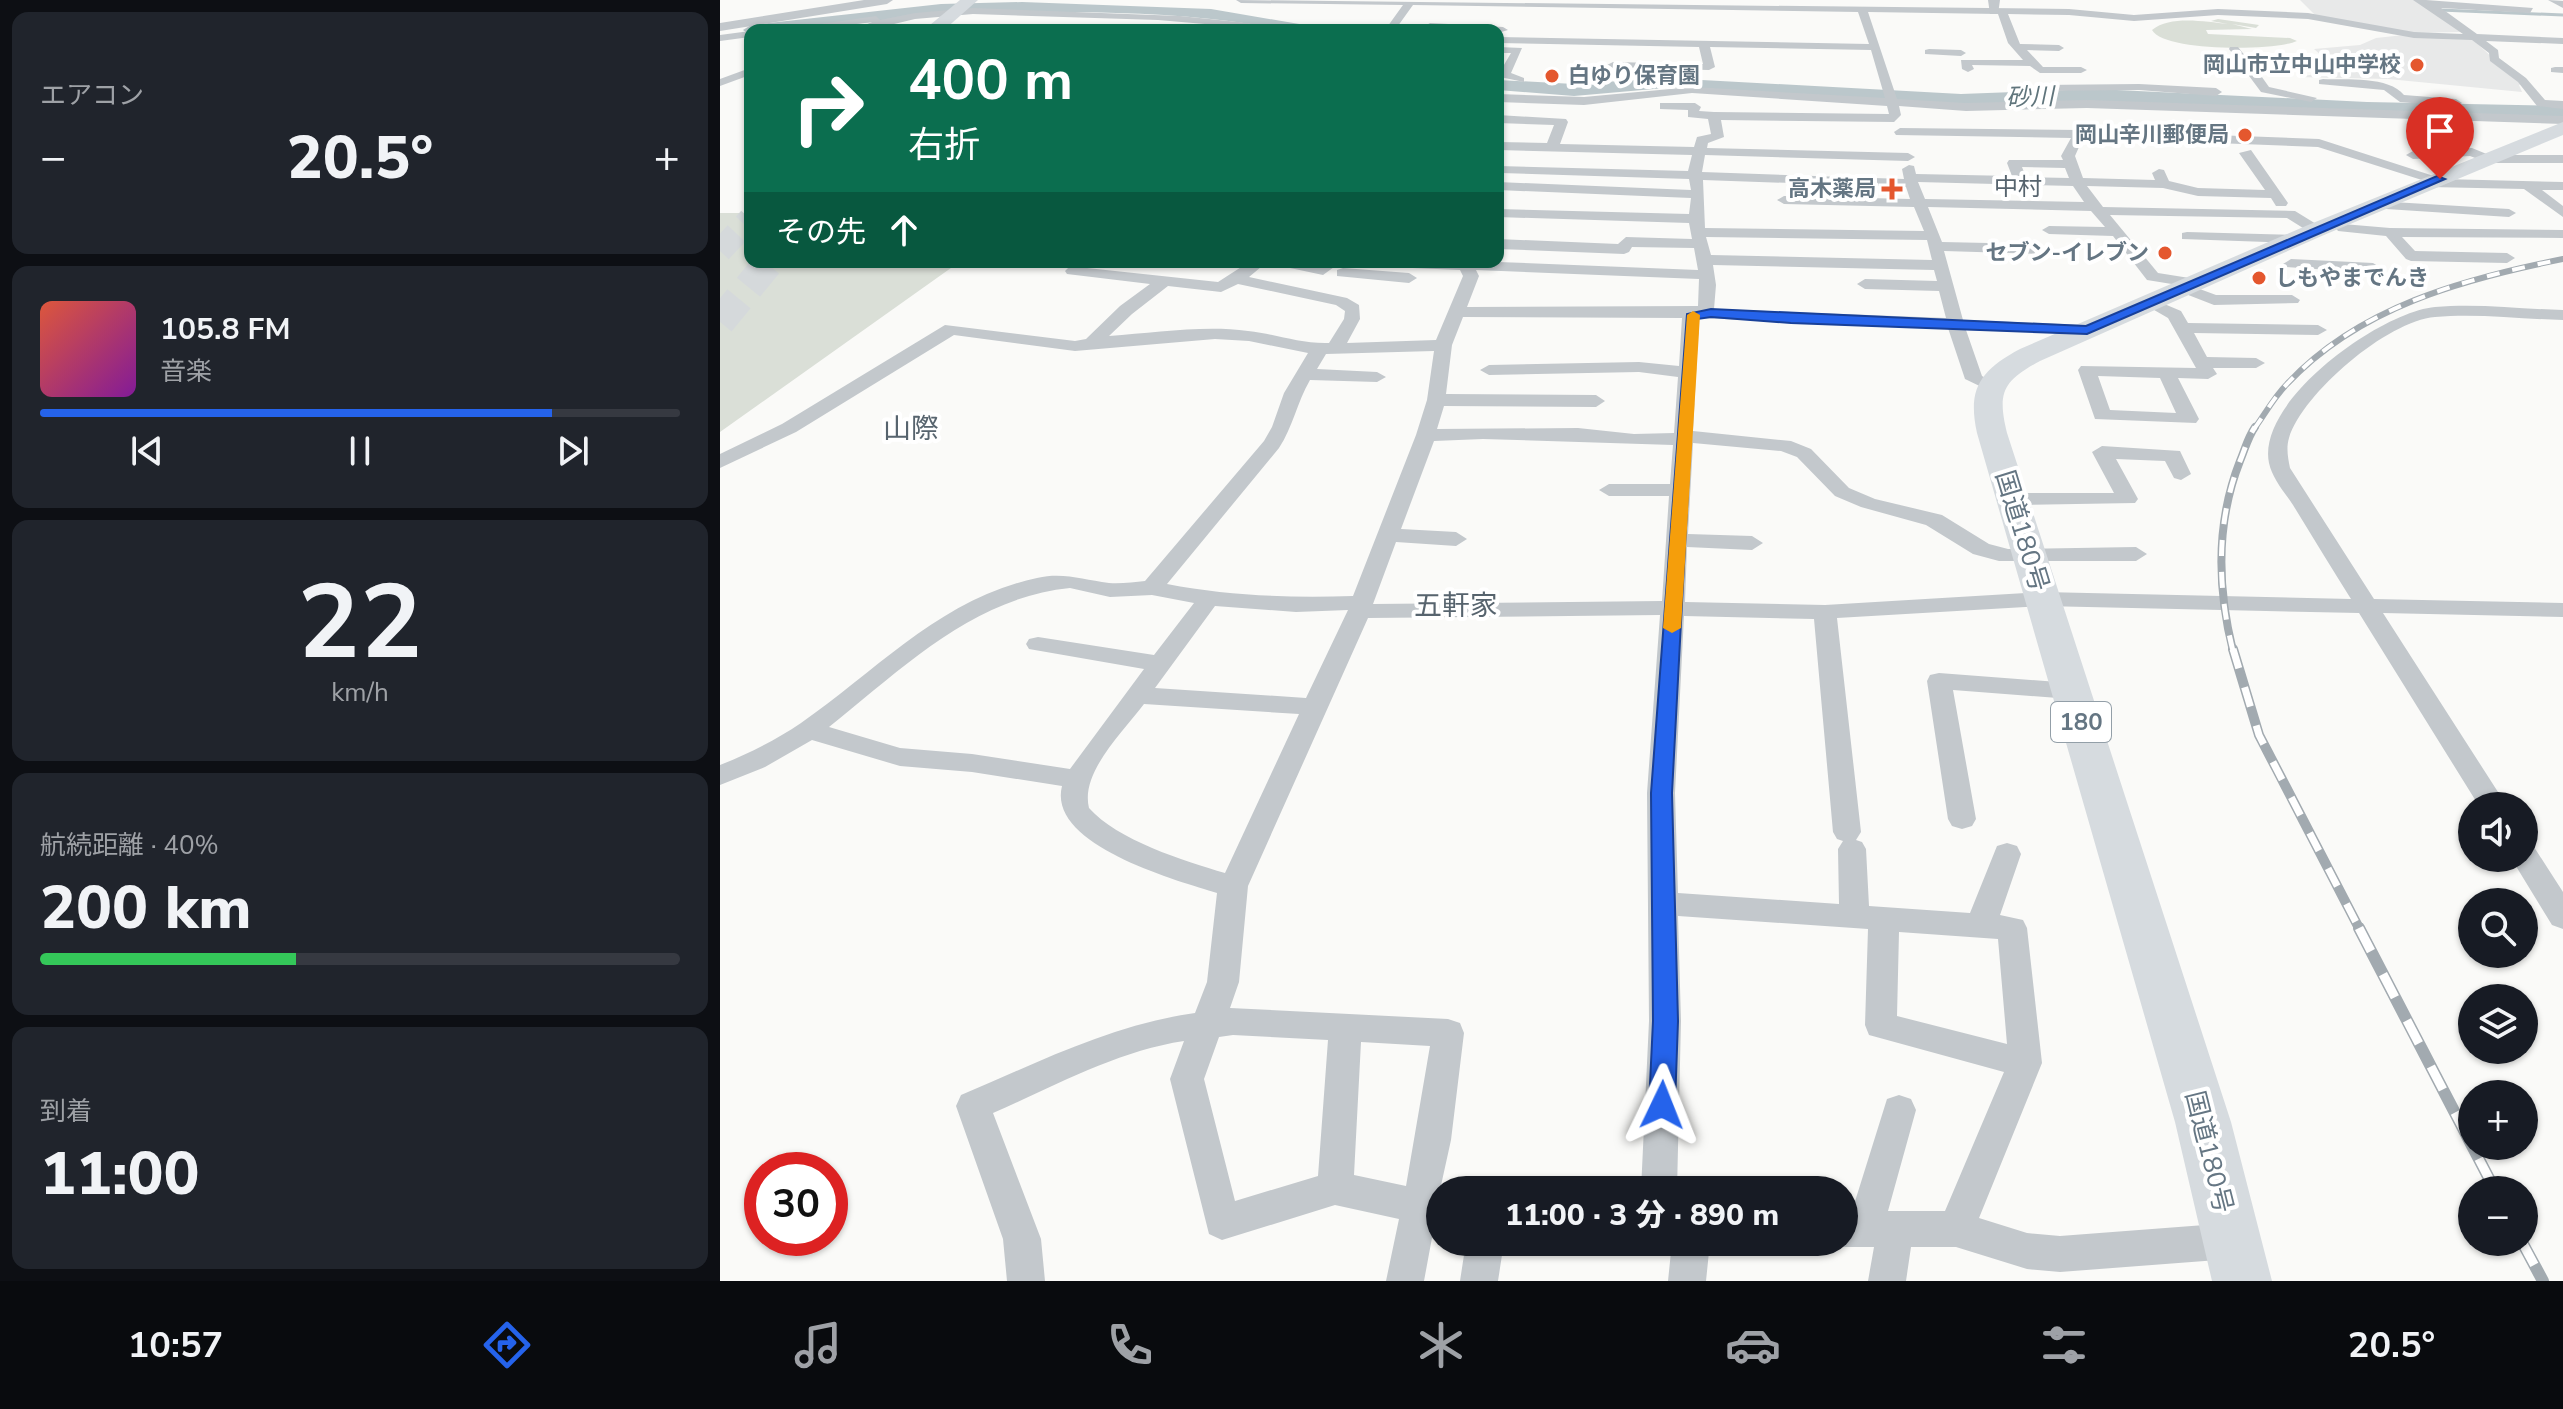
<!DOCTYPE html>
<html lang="ja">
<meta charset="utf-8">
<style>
body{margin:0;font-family:"Nunito Sans","Noto Sans JP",sans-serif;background:#20242c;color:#f1f3f6;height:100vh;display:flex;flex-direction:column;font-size:30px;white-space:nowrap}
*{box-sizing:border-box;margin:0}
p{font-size:26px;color:#9ea1a6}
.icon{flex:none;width:44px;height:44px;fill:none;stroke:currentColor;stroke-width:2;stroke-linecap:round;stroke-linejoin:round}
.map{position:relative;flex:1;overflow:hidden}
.side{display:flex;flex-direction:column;gap:12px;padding:12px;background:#0d0f14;width:720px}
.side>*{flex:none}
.guide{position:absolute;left:24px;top:24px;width:760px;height:244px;border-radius:16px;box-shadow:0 2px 6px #0004;background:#0b6e4f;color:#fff;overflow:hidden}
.fabs{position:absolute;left:1738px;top:792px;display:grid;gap:16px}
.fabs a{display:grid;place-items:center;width:80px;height:80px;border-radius:50%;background:#171b24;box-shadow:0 2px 6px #0004;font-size:40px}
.speed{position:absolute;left:24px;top:1152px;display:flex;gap:16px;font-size:40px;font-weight:700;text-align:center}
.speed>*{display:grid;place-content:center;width:104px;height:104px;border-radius:50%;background:#171b24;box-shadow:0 2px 6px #0004;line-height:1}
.speed .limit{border:12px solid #d22;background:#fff;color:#111}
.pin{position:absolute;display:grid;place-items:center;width:68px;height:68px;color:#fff;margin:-82px -34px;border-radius:50% 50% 50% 0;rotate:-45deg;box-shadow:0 0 8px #0007}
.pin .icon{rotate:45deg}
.me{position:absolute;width:88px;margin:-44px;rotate:2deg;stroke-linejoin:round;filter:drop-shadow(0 0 6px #0008)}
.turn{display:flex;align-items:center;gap:28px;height:168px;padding:0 32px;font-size:36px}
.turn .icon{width:104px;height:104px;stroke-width:2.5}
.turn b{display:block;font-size:56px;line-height:68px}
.then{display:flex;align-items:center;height:76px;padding:0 32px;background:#0003;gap:16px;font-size:30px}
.big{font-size:60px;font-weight:800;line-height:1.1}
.side .widget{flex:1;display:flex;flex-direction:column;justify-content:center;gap:12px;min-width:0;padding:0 28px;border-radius:16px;background:#20242c}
.side .dial{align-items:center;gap:0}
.dial b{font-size:104px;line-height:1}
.song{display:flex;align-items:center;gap:24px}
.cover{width:96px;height:96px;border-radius:12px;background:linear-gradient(135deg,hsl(10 70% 55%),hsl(290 70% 35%))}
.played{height:8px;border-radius:4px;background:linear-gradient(90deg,#2563eb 80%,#363941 80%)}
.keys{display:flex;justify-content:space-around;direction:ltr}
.heat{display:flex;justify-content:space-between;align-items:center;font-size:44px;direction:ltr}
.charge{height:12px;border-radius:6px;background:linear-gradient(90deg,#34c759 40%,#363941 0)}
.trip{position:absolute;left:706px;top:1176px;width:432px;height:80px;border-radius:40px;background:#171b24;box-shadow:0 2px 6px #0004;font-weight:800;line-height:80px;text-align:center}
.tab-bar{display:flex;height:128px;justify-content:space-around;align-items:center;background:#090b0e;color:#9ea1a6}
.tab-bar .icon{width:56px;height:56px}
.tab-bar .active{color:#2563eb}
.tab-bar b{font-size:36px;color:#f1f3f6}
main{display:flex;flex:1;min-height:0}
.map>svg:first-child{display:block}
</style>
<main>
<section class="side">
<div class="widget"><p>エアコン</p>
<div class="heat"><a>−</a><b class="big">20.5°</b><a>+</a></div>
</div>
<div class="widget">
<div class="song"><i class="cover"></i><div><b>105.8 FM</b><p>音楽</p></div></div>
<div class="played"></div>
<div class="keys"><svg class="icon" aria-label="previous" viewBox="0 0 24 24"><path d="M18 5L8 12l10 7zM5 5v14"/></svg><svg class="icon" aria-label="pause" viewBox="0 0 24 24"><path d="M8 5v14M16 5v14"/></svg><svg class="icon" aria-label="next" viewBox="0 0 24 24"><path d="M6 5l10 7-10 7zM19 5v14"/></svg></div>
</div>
<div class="widget dial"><b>22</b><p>km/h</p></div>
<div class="widget"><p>航続距離 · 40%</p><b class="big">200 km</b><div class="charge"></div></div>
<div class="widget"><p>到着</p><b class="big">11:00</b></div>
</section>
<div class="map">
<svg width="1843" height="1281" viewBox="0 0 1843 1281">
<rect width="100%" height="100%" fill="#fafaf8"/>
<path fill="#e8e9e9" d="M1580 0H1695L1742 32 1687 33 1596 16Z
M1684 35 1751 38 1801 84 1799 85 1802 92 1668 79 1577 77 1602 73 1597 68H1616L1594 49 1640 45 1656 38Z"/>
<path fill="#dadfd7" d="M1498 19 1539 25 1536 28 1512 24 1532 29 1486 30 1488 34 1570 38 1577 41C1555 51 1444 52 1432 30 1451 15 1485 22 1508 24L1491 21Z
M0 213H30V262L238 263 0 432Z"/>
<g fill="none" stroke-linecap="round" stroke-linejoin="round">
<path stroke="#bbc7cb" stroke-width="3" d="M1720 10 1843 15"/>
<path fill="#bbc7cb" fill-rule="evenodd" d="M302 2 491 9 585 25 593 30C558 30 526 22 491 19 429 12 364 12 303 12 211 11 121 30 30 30V35L23 30 31 25 221 4Z
M945 78 1241 94 1376 89 1647 102 1843 106V118L1647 114 1376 101 1241 106 996 89 945 88 854 96 778 90V80L854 84Z"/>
<path stroke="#d5d9db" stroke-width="24" stroke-dasharray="24 12" stroke-linecap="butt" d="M0 251 30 219"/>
<path stroke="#d5d9db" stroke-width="30" stroke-dasharray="30 15" stroke-linecap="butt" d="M0 322 49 262"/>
<path fill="#c3c8cc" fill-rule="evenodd" d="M516 0 1349 9 1414 15 1498 9 1588 13 1694 32 1743 34 1693 0H1706L1813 8 1810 13 1721 8 1757 34 1843 38V44L1766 41 1778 50 1779 58 1806 78 1825 100 1843 101V109L1817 106 1798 82 1770 61 1769 53 1752 40 1694 38 1588 19 1498 15 1414 21 1349 15 1288 14 1300 44 1339 45 1344 48 1339 51 1307 50 1323 67H1361L1367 70 1361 73H1320L1310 66 1252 65 1254 69 1248 72 1242 69 1241 60H1303L1288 43 1278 14 1148 12 1177 99 1246 103 1367 100 1843 116V124L1367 108 1246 111 1179 106 1181 115 1174 122 1001 120 1004 137 988 143 987 148 1188 153 1195 157 1188 161 985 155 982 172 1184 179 1182 169 1189 165 1194 166 1196 174 1292 176 1287 163 1289 160H1343L1341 156 1351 138 1176 135 1174 132 1180 128 1359 130 1599 139 1723 179 1843 182V190H1822L1843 206V217L1804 189 1710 187 1705 186V181L1598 147 1363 138 1355 156 1363 178 1435 180 1432 173 1439 169 1444 170 1449 181 1478 188 1545 190 1519 153 1531 150 1568 203 1566 206H1556L1551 198 1478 196 1443 188 1367 186 1383 207 1575 211 1601 227V233H1591L1567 218 1390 215 1438 273 1482 280 1484 283 1477 288 1496 295H1572L1580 300 1578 303 1494 305 1458 291V285L1427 280 1393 236 1329 234 1322 230 1329 226 1385 227 1371 211 1208 207 1222 242 1319 244 1327 249 1319 254 1224 251 1243 320 1367 325 1376 330 1373 334 1246 330 1262 376 1279 386 1270 391 1245 379 1228 328 979 318 973 431 1071 441 1091 449 1129 488 1155 499 1222 515 1269 544 1288 549 1416 547 1427 554 1416 561H1279L1253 554 1206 525 1141 507 1115 496 1077 457 1061 451 973 443 968 534 1032 536 1043 543 1032 550 967 547 965 602 1105 605 1323 592 1631 599C1611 567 1592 536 1573 505 1565 493 1552 478 1549 463 1536 401 1660 312 1715 307 1757 303 1801 309 1843 310V320C1801 319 1756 313 1715 317 1667 321 1583 393 1569 438 1566 448 1568 458 1570 468L1654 599 1843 603V617L1663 613 1787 806H1759L1639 613 1323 606 1117 618 1141 832 1136 840 1142 842 1146 849 1149 906 1250 913 1277 846 1287 843 1297 846 1301 854 1280 915 1303 920 1307 928 1322 1063 1259 1218 1307 1233 1340 1236 1511 1223 1524 1228 1530 1241 1524 1254 1511 1259 1340 1272 1307 1269 1236 1247H1191L1186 1281H1148L1154 1247H1124L1112 1242H1124V1211H1132L1167 1099 1179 1095 1191 1099 1196 1110 1168 1211H1225L1284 1072 1149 1035 1145 1025 1148 929 958 916 961 1021 957 1190H921L929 1021 927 793 940 615 648 618 528 886 519 982 510 1008 728 1019 740 1023 744 1033 731 1140 720 1190V1228L714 1227 704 1281H666L679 1219 615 1205 502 1240 489 1234 450 1079 464 1041C397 1051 335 1086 273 1113L321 1239 325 1281H287L283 1239 236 1106 241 1095C317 1063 393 1024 475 1013L487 982 497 893C456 880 327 845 342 786L252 772 180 766 92 740 45 767 0 785V765C28 754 56 740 81 723 159 669 220 599 317 578 344 572 363 580 389 583 401 584 414 582 425 581L544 441 552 427 564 393 588 353 529 341 495 339 355 351 234 335 76 432 0 468V454L62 424 225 325 355 341 366 339 400 306 430 284 347 274 345 271 354 262H372L367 268 498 282 529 262H547L529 277 627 298 639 305 640 319 627 343 716 340 743 276 740 270 669 267 661 262H778L978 270 974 248 912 247 909 252 904 254 778 249V239L898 244 906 237 972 239 969 223 778 217V209L969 214 971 198 778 190V182L971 190 969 179 781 173 778 172V166L968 171 972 155 778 150V142L827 143 834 125 778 123V115L846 119 848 122 840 144 974 147 977 137 991 134 988 119 968 117V110L940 109V103H975L981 107 979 111 994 112 1169 114 1167 106 972 93 864 105 778 102V94L864 97 972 87 1165 98 1151 50 990 47 995 67 989 70 893 68 887 65 893 62 983 64 979 47 778 43V37L1149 44 1138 12 693 5 675 30H665L683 5 521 3ZM1302 167 1345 168 1349 178 1306 177ZM983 180 1186 187 1190 199 1064 196 1057 200 1064 204 1194 207 1204 231 985 228ZM1198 182 1353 186 1364 202 1205 199ZM986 237 1207 240 1212 260 991 255ZM993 265 1214 270 1217 281 1145 279 1137 284 1145 289 1219 291 1226 318 994 309 996 285ZM756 270 979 279 978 306 747 307 759 276ZM518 284 616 305 625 311 624 319 609 343C580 344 556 334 528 331 483 325 435 333 389 336L412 314 448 286 501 292ZM743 317 962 318 959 366 919 362 769 365 760 370 769 375 919 372 958 377 954 433 914 434 858 428 717 429 724 406 876 407 885 401 876 395 726 394 732 345ZM714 351 707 400 696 435 633 596C570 598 509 596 447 584L559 448C573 427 577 402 590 380L657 382 666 377 657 372 597 369 606 354ZM763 439 953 445 950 484H889L879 490 889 496H949L942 601 653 604 676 542 736 546 747 539 736 532 681 529 714 441ZM350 588 390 597 432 595 474 603 434 655 318 637 309 639 306 644 309 649 424 669 350 769 252 754 180 748 109 727C183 668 252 598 350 588ZM495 606 576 612 628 610 586 698 435 688ZM964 616 1094 619 1113 832 1117 839 1123 841 1118 849 1119 904 958 893 955 793ZM424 704 579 714 505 873C464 861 397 840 369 808 360 772 404 731 424 704ZM1179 932 1278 939 1287 1044 1177 1016ZM513 1035 608 1040 598 1176 515 1201 484 1079 499 1037ZM641 1042 710 1046 686 1186 634 1175Z
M1828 0 1843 1V8Z
M253 8 460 16 528 23 556 30 438 20 253 14 195 19 149 30H134L152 22 90 30H59L156 16 160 20 195 13Z
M710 23 783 27 788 30 778 33V30L706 28 705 26Z
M30 31V37L0 41V35Z
M778 47 802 48 791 73 804 78V82L780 77 778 75 791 53H778Z
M1510 47H1518L1526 57 1580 59 1581 61 1576 64 1532 63 1549 87 1597 98 1591 102 1541 92 1509 49Z
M1209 49 1241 50 1246 53 1241 56 1205 54V50Z
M1835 67H1843V73L1831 72V68Z
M30 68V75L0 86V79Z
M1603 79C1626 80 1669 76 1684 95L1736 99 1742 103 1736 107 1680 102 1664 90 1599 84V80Z
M1419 84 1496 88 1502 92 1496 96 1419 90 1321 91 1315 88 1321 85Z
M1752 148 1769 155H1843V163H1768L1750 156 1693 159 1686 155 1693 151Z
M1656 201 1789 209 1796 213 1789 217 1651 208V202Z
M1623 224 1670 228 1843 230V238L1682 237 1695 251 1787 253 1795 258 1787 263 1691 261 1686 259 1666 236 1618 231 1616 228Z
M1467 232 1577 235 1584 239 1577 243 1462 239V233Z
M1571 259 1653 263 1661 268 1653 273 1566 267 1563 264Z
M553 262 600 265 621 262 603 275 556 265Z
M623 268 689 273 697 278 689 283 617 276V270Z
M1430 298 1461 311 1468 323 1598 325 1607 330 1598 335 1474 333 1487 357 1536 358 1545 363 1536 368H1493L1497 374 1488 379 1458 378 1479 419 1476 423 1375 419 1358 370 1361 366 1476 368 1448 318 1422 303ZM1378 376 1440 378 1456 413 1390 410Z
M1382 446 1460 451 1471 474 1461 480 1454 478 1445 461 1396 459 1418 499 1415 503 1292 505 1282 499 1292 493H1394L1372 452Z
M1219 673 1351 683 1360 685 1364 691 1360 697 1351 699 1233 690 1256 819 1252 826 1242 829 1232 826 1228 819 1207 681 1210 675Z
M1804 844 1814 847 1843 892V929L1832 925 1791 858H1804Z
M746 1242H784L778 1281H740Z
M952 1242H990L986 1281H948Z"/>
<path fill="#c3c8cc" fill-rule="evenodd" d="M144 0H173L167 4 0 31V23Z
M1268 0H1280L1278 14H1270Z"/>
<path fill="#d6dbdf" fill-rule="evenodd" d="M1843 122V135L1604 235 1320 361C1283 381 1277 392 1287 433L1511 1122 1552 1281H1492L1455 1122 1257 433C1247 388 1261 370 1300 349L1588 225Z"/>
<path fill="#d6dbdf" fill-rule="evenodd" d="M240 0H258L224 30H204Z"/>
<g stroke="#a2aab0" stroke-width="6">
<path id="rail-far3" d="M1534 429C1545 414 1554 397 1567 384 1639 307 1743 279 1843 259"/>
</g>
<g stroke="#a2aab0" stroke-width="8">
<path id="rail-far2" d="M1513 651C1497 587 1496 522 1520 461 1525 449 1528 437 1535 427"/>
</g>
<g stroke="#a2aab0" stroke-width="10">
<path id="rail-far1" d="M1513 649 1539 735 1640 930"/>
</g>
<g stroke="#a2aab0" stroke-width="12">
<path id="rail" d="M1639 928 1775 1190
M1802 1242 1823 1281"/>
</g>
<use href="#rail-far3" stroke="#fff" stroke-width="4" stroke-dasharray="13" stroke-linecap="butt"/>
<use href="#rail-far2" stroke="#fff" stroke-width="5" stroke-dasharray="16" stroke-linecap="butt"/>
<use href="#rail-far1" stroke="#fff" stroke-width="7" stroke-dasharray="20" stroke-linecap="butt"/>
<use href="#rail" stroke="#fff" stroke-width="9" stroke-dasharray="26" stroke-linecap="butt"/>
</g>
<path fill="#2563eb" stroke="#184099" stroke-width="2" d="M1717 176 1725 179 1367 334 1071 323 991 317 977 319 952 793 958 1021 955 1105 951 1114 942 1117 933 1114 929 1105 933 1021 931 793 967 314 991 309 1366 326Z"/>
<path fill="#f59e0b" d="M973 311 980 315 961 628 952 633 943 628 967 315Z"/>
<g fill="#e4572e" stroke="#fff" stroke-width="3">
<circle cx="1697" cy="65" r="8"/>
<circle cx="832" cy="76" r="8"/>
<circle cx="1525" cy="135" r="8"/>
<path d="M1168 177h8v8h8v8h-8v8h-8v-8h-8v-8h8z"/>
<circle cx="1445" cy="253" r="8"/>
<circle cx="1539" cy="278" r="8"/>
</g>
<g text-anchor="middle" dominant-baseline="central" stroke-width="8" stroke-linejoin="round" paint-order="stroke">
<g font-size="22" font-weight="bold" fill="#657683" stroke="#fff" text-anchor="end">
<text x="1681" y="65">岡山市立中山中学校</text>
<text x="848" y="76" text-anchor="start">白ゆり保育園</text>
<text x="1509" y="135">岡山辛川郵便局</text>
<text x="1156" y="189">高木薬局</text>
<text x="1429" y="253">セブン-イレブン</text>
<text x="1555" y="278" text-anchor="start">しもやまでんき</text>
</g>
<g font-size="24" font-style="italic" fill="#60757c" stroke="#fff">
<text transform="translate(1310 97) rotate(-2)">砂川</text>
</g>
<g font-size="24" fill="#57646e" stroke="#fff">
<text x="1298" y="187">中村</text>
</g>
<rect fill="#fff" stroke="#939fa8" stroke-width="2" x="1331" y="702" width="60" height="40" rx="6"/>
<g font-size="24" font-weight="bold" fill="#657683">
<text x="1361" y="722">180</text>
</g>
<g font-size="26" fill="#657683" stroke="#fff">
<text transform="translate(1302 531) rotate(73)">国道180号</text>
<text transform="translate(1489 1152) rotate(76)">国道180号</text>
</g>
<g font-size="28" fill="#57646e" stroke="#fff">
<text x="191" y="429">山際</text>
<text x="736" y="606">五軒家</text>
</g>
</g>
</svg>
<div class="fabs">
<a><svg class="icon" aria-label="sound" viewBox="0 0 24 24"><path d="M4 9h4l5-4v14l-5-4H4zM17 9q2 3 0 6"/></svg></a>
<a><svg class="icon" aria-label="search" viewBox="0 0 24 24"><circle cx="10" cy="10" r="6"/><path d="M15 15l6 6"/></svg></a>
<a><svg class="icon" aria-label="layers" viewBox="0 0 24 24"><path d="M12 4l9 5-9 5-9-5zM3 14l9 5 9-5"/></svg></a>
<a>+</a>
<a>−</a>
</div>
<div class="speed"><div class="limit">30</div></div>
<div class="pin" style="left:1720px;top:179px;background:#d93025"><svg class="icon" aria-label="arrive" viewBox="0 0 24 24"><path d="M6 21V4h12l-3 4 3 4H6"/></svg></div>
<svg class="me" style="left:942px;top:1105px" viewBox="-20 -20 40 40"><path d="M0-17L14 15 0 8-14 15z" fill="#2563eb" stroke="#fff" stroke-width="4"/></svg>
<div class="trip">11:00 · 3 分 · 890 m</div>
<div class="guide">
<div class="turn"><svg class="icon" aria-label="right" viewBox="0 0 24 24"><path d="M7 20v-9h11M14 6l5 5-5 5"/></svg><div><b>400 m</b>右折</div></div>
<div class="then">その先<svg class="icon" aria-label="ahead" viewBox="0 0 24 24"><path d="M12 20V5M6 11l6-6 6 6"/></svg></div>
</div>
</div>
</main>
<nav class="tab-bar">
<b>10:57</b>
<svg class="icon active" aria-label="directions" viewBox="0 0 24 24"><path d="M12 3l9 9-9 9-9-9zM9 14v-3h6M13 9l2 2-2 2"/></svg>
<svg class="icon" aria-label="music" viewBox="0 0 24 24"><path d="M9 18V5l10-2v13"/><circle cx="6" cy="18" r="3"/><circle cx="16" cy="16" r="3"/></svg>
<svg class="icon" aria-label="phone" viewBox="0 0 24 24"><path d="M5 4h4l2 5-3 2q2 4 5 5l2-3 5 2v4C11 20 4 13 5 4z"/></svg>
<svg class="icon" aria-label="climate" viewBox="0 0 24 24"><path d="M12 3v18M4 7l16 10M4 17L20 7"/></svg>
<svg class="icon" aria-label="car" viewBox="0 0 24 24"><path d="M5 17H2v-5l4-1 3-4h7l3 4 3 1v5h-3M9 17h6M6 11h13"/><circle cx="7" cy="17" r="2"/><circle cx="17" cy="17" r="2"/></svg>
<svg class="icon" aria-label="filters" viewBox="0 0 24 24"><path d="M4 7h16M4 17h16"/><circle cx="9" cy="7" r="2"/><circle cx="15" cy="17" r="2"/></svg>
<b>20.5°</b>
</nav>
